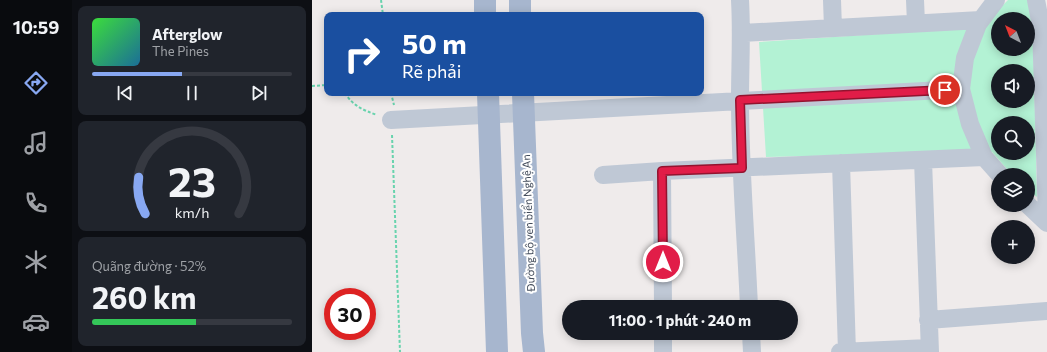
<!DOCTYPE html>
<html lang="vi">
<meta charset="utf-8">
<style>
body{margin:0;font-family:Commissioner,sans-serif;background:#20242c;color:#f1f3f6;height:100vh;display:flex;flex-direction:column;font-size:15px;white-space:nowrap}
*{box-sizing:border-box;margin:0}
p{font-size:13px;color:#9ea1a6}
.icon{flex:none;width:22px;height:22px;fill:none;stroke:currentColor;stroke-width:2;stroke-linecap:round;stroke-linejoin:round}
.map{position:relative;flex:1;overflow:hidden}
.panel{display:flex;flex-direction:column;gap:6px;padding:6px;background:#0d0f14;width:240px}
.panel>*{flex:none}
.guide{position:absolute;left:12px;top:12px;width:380px;height:84px;border-radius:8px;box-shadow:0 2px 10px #0003;background:#1a4fa0;color:#fff;overflow:hidden}
.needle{width:26px;rotate:318deg}
.tools{position:absolute;left:679px;top:12px;display:grid;gap:8px}
.tools a{display:grid;place-items:center;width:44px;height:44px;border-radius:50%;background:#171b24;box-shadow:0 2px 10px #0003;font-size:20px}
.speed{position:absolute;left:12px;top:288px;display:flex;gap:8px;font-size:20px;font-weight:700;text-align:center}
.speed>*{display:grid;place-content:center;width:52px;height:52px;border-radius:50%;background:#171b24;box-shadow:0 2px 10px #0003;line-height:1}
.speed .limit{border:6px solid #d22;background:#fff;color:#111}
.pin{position:absolute;display:grid;place-items:center;width:34px;height:34px;color:#fff;margin:-17px;border:2px solid #fff;border-radius:50%;box-shadow:0 1px 4px #0007}
.me{position:absolute;width:44px;margin:-22px;rotate:0deg;stroke-linejoin:round;filter:drop-shadow(0 0 3px #0008)}
.turn{display:flex;align-items:center;gap:14px;height:84px;padding:0 12px;font-size:18px}
.turn .icon{width:52px;height:52px;stroke-width:2.5}
.turn b{display:block;font-size:28px;line-height:34px}
.big{font-size:30px;font-weight:700;line-height:1.1}
.panel .card{flex:1;display:flex;flex-direction:column;justify-content:center;gap:6px;min-width:0;padding:0 14px;border-radius:8px;background:#20242c}
.panel .dial{align-items:center;gap:0}
.dial svg{height:104px;overflow:visible;fill:none;stroke:#363941;stroke-width:7;stroke-linecap:round;text-anchor:middle}
.dial text{fill:#f1f3f6;stroke:none}
.song{display:flex;align-items:center;gap:12px}
.cover{width:48px;height:48px;border-radius:6px;background:linear-gradient(135deg,hsl(120 70% 55%),hsl(200 70% 35%))}
.played{height:4px;border-radius:2px;background:linear-gradient(90deg,#88a8f2 45%,#363941 45%)}
.keys{display:flex;justify-content:space-around;direction:ltr}
.charge{height:6px;border-radius:3px;background:linear-gradient(90deg,#34c759 52%,#363941 0)}
.trip{position:absolute;left:250px;top:300px;width:236px;height:40px;border-radius:20px;background:#171b24;box-shadow:0 2px 10px #0003;font-weight:700;line-height:40px;text-align:center}
main{display:flex;flex:1;min-height:0}
.tabs{display:flex;flex-direction:column;width:72px;justify-content:space-around;align-items:center;background:#090b0e;color:#9ea1a6}
.tabs .icon{width:28px;height:28px}
.tabs .on{color:#88a8f2}
.tabs b{font-size:18px;color:#f1f3f6}
.map>svg:first-child{display:block}
</style>
<main>
<nav class="tabs">
<b>10:59</b>
<svg class="icon on" aria-label="directions" viewBox="0 0 24 24"><path d="M12 3l9 9-9 9-9-9zM9 14v-3h6M13 9l2 2-2 2"/></svg>
<svg class="icon" aria-label="music" viewBox="0 0 24 24"><path d="M9 18V5l10-2v13"/><circle cx="6" cy="18" r="3"/><circle cx="16" cy="16" r="3"/></svg>
<svg class="icon" aria-label="phone" viewBox="0 0 24 24"><path d="M5 4h4l2 5-3 2q2 4 5 5l2-3 5 2v4C11 20 4 13 5 4z"/></svg>
<svg class="icon" aria-label="climate" viewBox="0 0 24 24"><path d="M12 3v18M4 7l16 10M4 17L20 7"/></svg>
<svg class="icon" aria-label="car" viewBox="0 0 24 24"><path d="M5 17H2v-5l4-1 3-4h7l3 4 3 1v5h-3M9 17h6M6 11h13"/><circle cx="7" cy="17" r="2"/><circle cx="17" cy="17" r="2"/></svg>
</nav>
<section class="panel">
<div class="card">
<div class="song"><i class="cover"></i><div><b>Afterglow</b><p>The Pines</p></div></div>
<div class="played"></div>
<div class="keys"><svg class="icon" aria-label="previous" viewBox="0 0 24 24"><path d="M18 5L8 12l10 7zM5 5v14"/></svg><svg class="icon" aria-label="pause" viewBox="0 0 24 24"><path d="M8 5v14M16 5v14"/></svg><svg class="icon" aria-label="next" viewBox="0 0 24 24"><path d="M6 5l10 7-10 7zM19 5v14"/></svg></div>
</div>
<div class="card dial"><svg viewBox="0 0 100 80">
<path d="M14 69A42 42 0 1 1 86 69"/>
<path d="M14 69A42 42 0 0 1 9 41" stroke="#88a8f2"/>
<text x="50" y="56" font-size="32" font-weight="700">23</text>
<text x="50" y="72" font-size="11">km/h</text>
</svg></div>
<div class="card"><p>Quãng đường · 52%</p><b class="big">260 km</b><div class="charge"></div></div>
</section>
<div class="map">
<svg width="735" height="352" viewBox="0 0 735 352">
<rect width="100%" height="100%" fill="#efebeb"/>
<path fill="#b3f2d4" fill-rule="evenodd" d="M696 0H716L721 32 725 197 716 190V175H700L680 152 454 157 447 42 672 27 691 5ZM686 19H716V49H686ZM686 71H716V101H686ZM686 123H716V153H686Z"/>
<g fill="none" stroke-linecap="round" stroke-linejoin="round">
<path stroke="#68d3ad" stroke-width="2" stroke-dasharray="3 2" stroke-linecap="butt" d="M69 0 71 15
M0 86 15 85
M33 93C41 106 51 110 65 115
M79 93 82 105
M80 135 88 352"/>
<path stroke="#bfc8d5" stroke-width="18" d="M428 0C430 34 428 66 428 100 428 169 434 238 437 307
M520 0 521 28
M603 0 604 23
M684 0 666 24 653 58 649 89 658 124 672 157 688 175
M724 0 729 26 735 219
M430 33 669 20
M79 120 649 89
M611 160 618 352
M529 163 535 352
M350 171 351 307
M291 175 350 171 672 157
M716 205 735 223
M616 320 735 311
M351 333V352
M439 333 440 352
M528 352 617 348"/>
<path stroke="#a7b6ce" stroke-width="22" d="M173 0V15
M208 0V15
M176 93 185 352
M211 93 220 333 222 352"/>
</g>
<g fill="none" stroke-linecap="round" stroke-linejoin="round">
<g stroke="#92132f" stroke-width="10">
<path id="route" d="M351 262 350 171 430 168 428 100 633 90"/>
</g>
<use href="#route" stroke="#e11d48" stroke-width="7"/>
</g>
<g text-anchor="middle" dominant-baseline="central" stroke-width="4" stroke-linejoin="round" paint-order="stroke">
<g font-size="11" fill="#424b5a" stroke="#fff">
<text transform="translate(216 223) rotate(-92)">Đường bộ ven biển Nghệ An</text>
</g>
</g>
</svg>
<div class="tools">
<a><svg class="needle" viewBox="-14 -14 28 28"><path d="M0-13l5 13h-10z" fill="#e53935"/><path d="M0 13l5-13h-10z" fill="#9ea1a6"/></svg></a>
<a><svg class="icon" aria-label="sound" viewBox="0 0 24 24"><path d="M4 9h4l5-4v14l-5-4H4zM17 9q2 3 0 6"/></svg></a>
<a><svg class="icon" aria-label="search" viewBox="0 0 24 24"><circle cx="10" cy="10" r="6"/><path d="M15 15l6 6"/></svg></a>
<a><svg class="icon" aria-label="layers" viewBox="0 0 24 24"><path d="M12 4l9 5-9 5-9-5zM3 14l9 5 9-5"/></svg></a>
<a>+</a>
</div>
<div class="speed"><div class="limit">30</div></div>
<div class="pin" style="left:633px;top:90px;background:#d93025"><svg class="icon" aria-label="arrive" viewBox="0 0 24 24"><path d="M6 21V4h12l-3 4 3 4H6"/></svg></div>
<svg class="me" style="left:351px;top:262px" viewBox="-20 -20 40 40"><circle r="17" fill="#e11d48" stroke="#fff" stroke-width="3"/><path d="M0-11L8 9 0 5-8 9z" fill="#fff"/></svg>
<div class="trip">11:00 · 1 phút · 240 m</div>
<div class="guide">
<div class="turn"><svg class="icon" aria-label="right" viewBox="0 0 24 24"><path d="M7 20v-9h11M14 6l5 5-5 5"/></svg><div><b>50 m</b>Rẽ phải</div></div>
</div>
</div>
</main>
